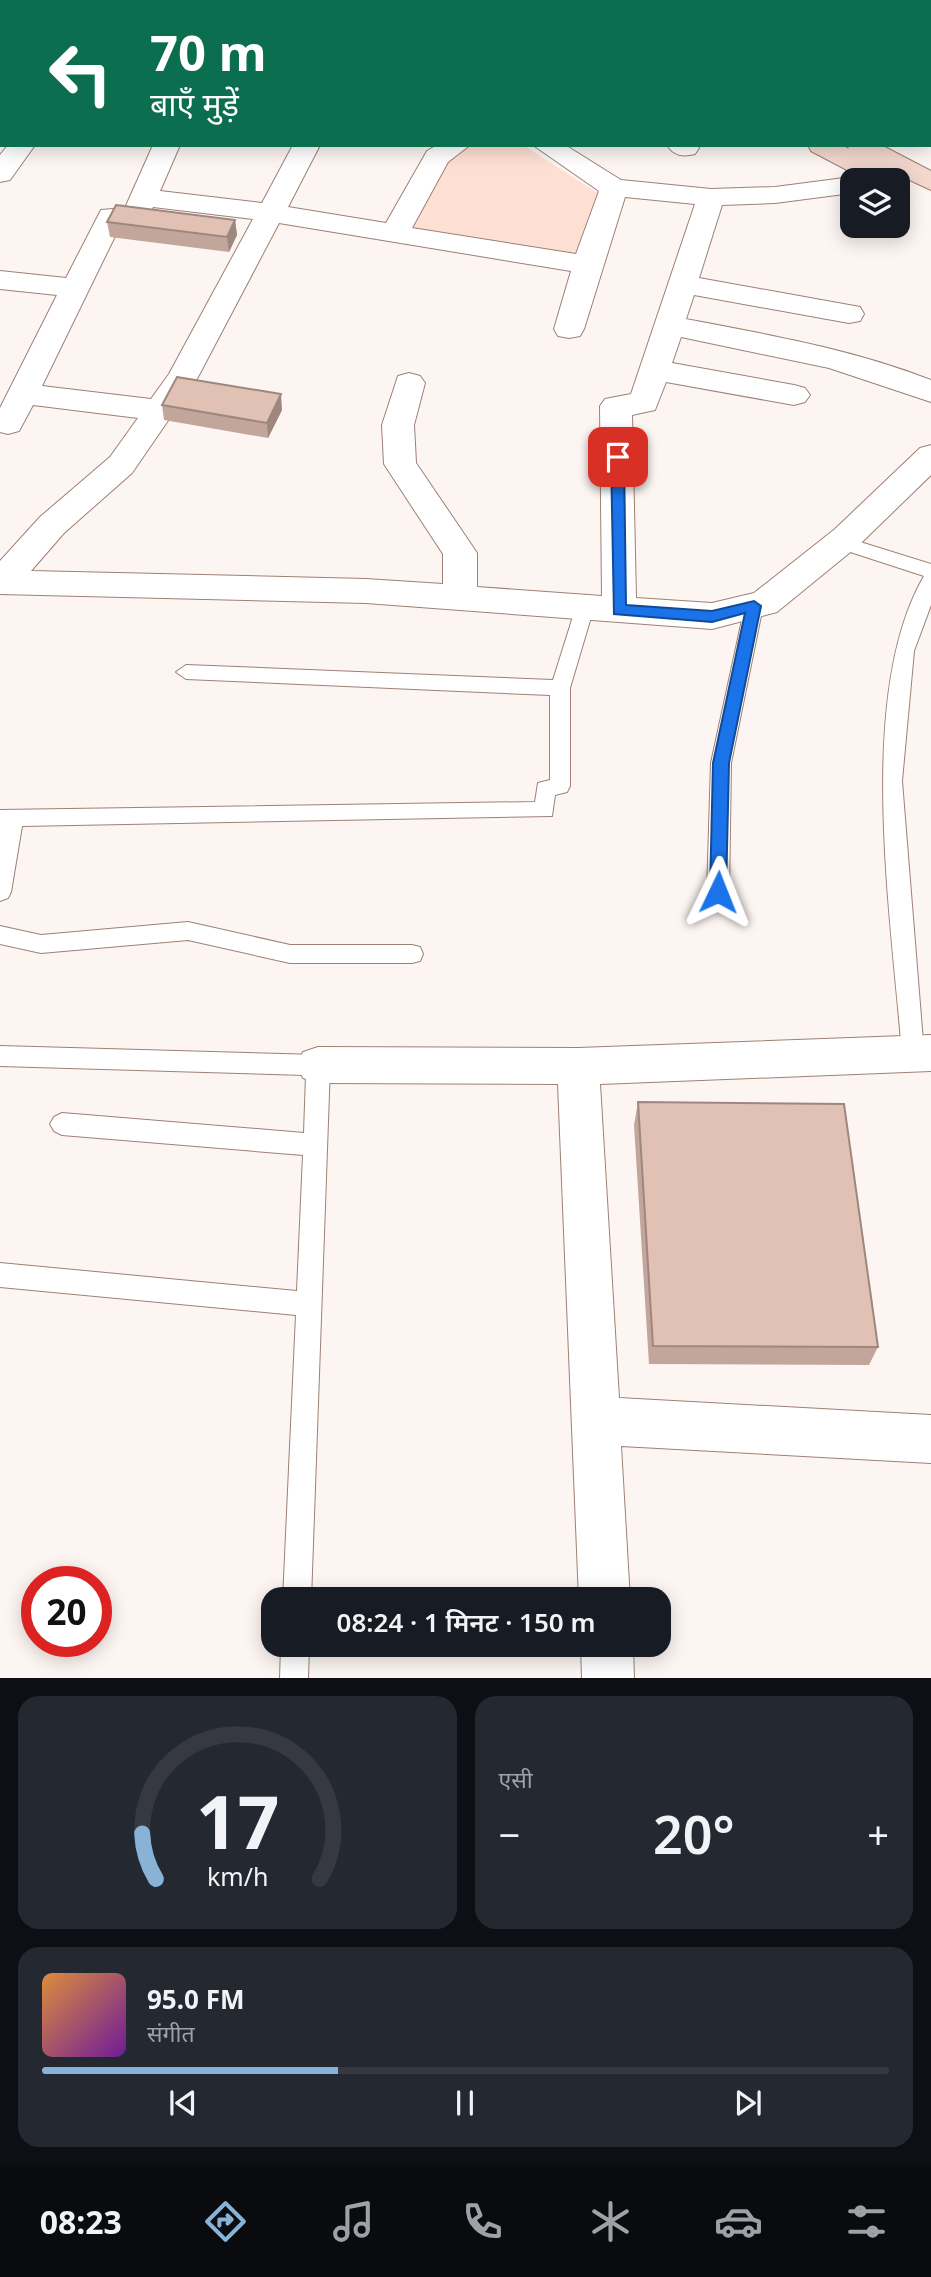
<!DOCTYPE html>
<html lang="hi">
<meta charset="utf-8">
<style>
body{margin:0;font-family:"Noto Sans","Noto Sans Devanagari",sans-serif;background:#242831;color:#f1f3f6;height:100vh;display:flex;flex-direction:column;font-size:26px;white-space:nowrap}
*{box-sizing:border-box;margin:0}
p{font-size:23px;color:#9ea1a6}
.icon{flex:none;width:38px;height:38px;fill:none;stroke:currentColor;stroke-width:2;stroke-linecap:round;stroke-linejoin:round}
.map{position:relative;height:1678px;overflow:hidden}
.details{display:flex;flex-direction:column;gap:18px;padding:18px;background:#0d0f14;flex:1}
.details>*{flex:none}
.hud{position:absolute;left:0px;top:0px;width:931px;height:147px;box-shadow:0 4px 18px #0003;background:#0b6e4f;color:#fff;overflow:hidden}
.controls{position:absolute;left:840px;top:168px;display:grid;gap:14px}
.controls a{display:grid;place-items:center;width:70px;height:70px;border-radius:14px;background:#171b24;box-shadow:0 4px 18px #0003;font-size:35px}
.speed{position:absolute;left:21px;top:1566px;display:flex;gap:14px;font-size:35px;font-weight:700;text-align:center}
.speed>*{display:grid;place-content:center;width:91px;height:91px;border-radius:50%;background:#171b24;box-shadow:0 4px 18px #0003;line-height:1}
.speed .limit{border:10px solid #d22;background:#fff;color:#111}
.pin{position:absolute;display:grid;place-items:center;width:60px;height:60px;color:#fff;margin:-30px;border-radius:14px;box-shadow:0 4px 10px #0006}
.me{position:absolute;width:77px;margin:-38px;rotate:2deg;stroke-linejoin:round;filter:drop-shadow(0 0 5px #0008)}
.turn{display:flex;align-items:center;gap:24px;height:147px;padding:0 35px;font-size:32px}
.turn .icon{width:91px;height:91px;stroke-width:2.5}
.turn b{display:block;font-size:49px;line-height:60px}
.big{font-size:52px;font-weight:600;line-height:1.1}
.details .widget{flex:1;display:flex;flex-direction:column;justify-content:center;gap:10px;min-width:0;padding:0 24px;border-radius:21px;background:#242831}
.details .dial{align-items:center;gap:0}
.dial svg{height:182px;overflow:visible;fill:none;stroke:#363941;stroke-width:7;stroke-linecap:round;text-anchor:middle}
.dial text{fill:#f1f3f6;stroke:none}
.song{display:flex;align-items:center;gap:21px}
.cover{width:84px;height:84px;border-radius:10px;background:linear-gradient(135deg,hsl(30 70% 55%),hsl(280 70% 35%))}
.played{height:7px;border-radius:4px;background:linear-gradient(90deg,#88b2d6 35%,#363941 35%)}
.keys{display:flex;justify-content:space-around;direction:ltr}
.heat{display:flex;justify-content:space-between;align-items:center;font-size:38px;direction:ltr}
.details .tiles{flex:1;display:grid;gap:18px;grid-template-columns:1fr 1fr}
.widget:last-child{grid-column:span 2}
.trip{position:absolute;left:261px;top:1587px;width:410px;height:70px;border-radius:21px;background:#171b24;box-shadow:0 4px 18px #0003;font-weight:600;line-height:70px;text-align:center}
.menu{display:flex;height:112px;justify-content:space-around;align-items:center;background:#090b0e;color:#9ea1a6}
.menu .icon{width:49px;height:49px}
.menu .selected{color:#88b2d6}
.menu b{font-size:32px;color:#f1f3f6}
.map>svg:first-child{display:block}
</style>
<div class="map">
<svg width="931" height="1679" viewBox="0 0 931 1679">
<rect width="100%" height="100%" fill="#fcf5f2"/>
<path fill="#fedfd3" d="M467 145H523L599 194 575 259 408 229 446 159Z"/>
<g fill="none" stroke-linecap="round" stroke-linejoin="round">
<g stroke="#9e8075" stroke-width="2">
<path id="service" d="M738 0H752L737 2Z
M807 0H821L822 2H808Z
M929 20H931V28H929Z
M841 536 931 564V605L914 651 902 781 924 1054 921 1061 913 1064 905 1061 902 1054C892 919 855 695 924 576L835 547 832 542 835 537Z
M754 599 763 606 731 763 729 893 726 899 718 902 710 899 707 893 711 763 745 606Z
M585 600 594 607 570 688V786L567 792 555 795 552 816 22 826 11 892 8 898 0 901V810L535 802 538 783 550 780V695L186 679 176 672 186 665 553 680 576 607Z
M188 922 290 945H412L420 947 423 954 420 961 412 963H290L188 940 41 953 0 944V926L41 935Z
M0 1046 318 1055 326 1058 330 1065 311 1600H283L296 1315 0 1287V1263L297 1291 303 1155 62 1135 54 1131 50 1124 54 1117 62 1113 304 1133 306 1075 0 1066Z
M281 1645H309L308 1679H280Z"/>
</g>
<g stroke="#9e8075" stroke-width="2">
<path id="minor" d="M117 0H141L116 2Z
M441 0H478L479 2H442Z
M0 51H2V67H0Z
M8 145H35L10 180 0 182V155Z
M153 145H180L160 191 262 203 293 145H320L288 207 386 223 427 151 437 145H470L448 162 412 228 576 254 599 191 533 145H565L621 180 711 189 775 187 852 177 862 179 852 180V193L775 203 722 205 699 278 860 307 864 314 860 321 849 323 694 295 686 319C769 335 852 349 931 380V402L829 368 681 337 672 363 794 385 805 388 810 395 805 402 794 405 666 382 655 410 632 415 636 598 712 603 754 593 835 529 920 448 931 445V475L859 545 777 612 712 629 366 603 0 594V561L40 517 110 457 138 418 33 405 19 431 8 434 0 432V408L57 295 0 289V271L66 278 101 210 125 208ZM625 197 695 204 631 394 605 399 600 406 602 596 477 587V553L416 463 414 425 425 383 420 376 409 373 398 376 382 425 384 464 443 554V584L366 579 31 571 64 533 132 473 198 377 279 223 571 271 554 329 558 336 569 338 580 336 584 329ZM153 207 253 219 169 374 151 399 42 386 121 224 145 222Z
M667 145H697L699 148 695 154C683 157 674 156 667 145Z
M931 1035V1071L600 1084 619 1398 931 1415V1463L621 1446 630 1600H579L558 1084 318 1083 303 1078 297 1065 303 1052 318 1047 578 1048Z
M581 1645H633L634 1679H582Z"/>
</g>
<g stroke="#9e8075" stroke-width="2">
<path id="secondary" d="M530 0H557L558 2H531Z
M565 0H591L592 2H566Z
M598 0H624L625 2H599Z
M808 145H842L849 149 847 145H881L931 171V190L890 171 893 176 890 180H866L811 151Z"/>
</g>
<use href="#service" fill="#fff" fill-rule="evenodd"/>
<use href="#minor" fill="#fff" fill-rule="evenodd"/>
<use href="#secondary" fill="#f3d8ce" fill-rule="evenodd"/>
</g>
<path fill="#c2a69b" d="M235 220 237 235 229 252 110 237 107 222Z
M162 405 282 410 268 438 164 420Z
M638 1102 878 1347 869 1365 649 1364 634 1125Z"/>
<path fill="#9e877e" d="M235 220 237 235 229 252 227 237Z
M281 394 282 410 268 438 267 423Z"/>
<path fill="#e1c1b4" stroke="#9e877e" stroke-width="2" d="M116 205 235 220 227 237 107 222Z
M177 377 281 394 267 423 162 405Z
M638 1102 844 1104 878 1347 653 1346Z"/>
<path fill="#1a73e8" stroke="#114b97" stroke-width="2" d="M618 453 624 457 626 605 712 611 754 601 761 606 729 763 726 892 718 899 710 892 713 763 745 613 712 622 614 614 611 457Z"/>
</svg>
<div class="controls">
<a><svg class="icon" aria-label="layers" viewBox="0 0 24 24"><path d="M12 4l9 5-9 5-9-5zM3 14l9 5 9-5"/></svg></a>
</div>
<div class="speed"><div class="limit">20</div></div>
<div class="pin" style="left:618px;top:457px;background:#d93025"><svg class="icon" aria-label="arrive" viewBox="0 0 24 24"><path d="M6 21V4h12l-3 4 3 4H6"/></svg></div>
<svg class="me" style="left:718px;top:892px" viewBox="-20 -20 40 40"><path d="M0-17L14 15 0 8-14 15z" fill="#1a73e8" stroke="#fff" stroke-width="4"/></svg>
<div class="trip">08:24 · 1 मिनट · 150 m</div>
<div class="hud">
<div class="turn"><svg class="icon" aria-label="left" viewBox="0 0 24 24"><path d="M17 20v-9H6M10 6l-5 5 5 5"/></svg><div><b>70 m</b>बाएँ मुड़ें</div></div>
</div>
</div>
<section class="details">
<div class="tiles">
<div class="widget dial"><svg viewBox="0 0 100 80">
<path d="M14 69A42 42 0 1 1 86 69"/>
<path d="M14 69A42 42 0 0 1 8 49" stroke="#88b2d6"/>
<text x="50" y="56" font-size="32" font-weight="700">17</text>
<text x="50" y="72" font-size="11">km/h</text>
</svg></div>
<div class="widget"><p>एसी</p>
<div class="heat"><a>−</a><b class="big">20°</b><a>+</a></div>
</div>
<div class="widget">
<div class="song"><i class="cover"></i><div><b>95.0 FM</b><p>संगीत</p></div></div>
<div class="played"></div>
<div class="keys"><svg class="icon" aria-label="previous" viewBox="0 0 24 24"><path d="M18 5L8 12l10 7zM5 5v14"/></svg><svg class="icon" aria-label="pause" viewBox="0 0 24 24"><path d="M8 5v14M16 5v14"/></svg><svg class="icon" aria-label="next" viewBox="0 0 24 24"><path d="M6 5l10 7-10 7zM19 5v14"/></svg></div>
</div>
</div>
</section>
<nav class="menu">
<b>08:23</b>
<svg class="icon selected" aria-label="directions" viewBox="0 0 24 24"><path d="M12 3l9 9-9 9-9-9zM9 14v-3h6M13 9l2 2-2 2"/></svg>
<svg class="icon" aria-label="music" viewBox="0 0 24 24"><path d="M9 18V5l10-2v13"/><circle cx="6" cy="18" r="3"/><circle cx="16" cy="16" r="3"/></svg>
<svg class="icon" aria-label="phone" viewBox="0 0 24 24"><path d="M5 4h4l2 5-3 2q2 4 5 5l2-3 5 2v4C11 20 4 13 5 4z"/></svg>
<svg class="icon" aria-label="climate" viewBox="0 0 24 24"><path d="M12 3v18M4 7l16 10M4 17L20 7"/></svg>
<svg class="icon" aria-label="car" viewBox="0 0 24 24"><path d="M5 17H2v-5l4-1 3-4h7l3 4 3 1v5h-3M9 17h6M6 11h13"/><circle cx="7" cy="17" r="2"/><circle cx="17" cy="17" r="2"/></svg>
<svg class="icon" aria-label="filters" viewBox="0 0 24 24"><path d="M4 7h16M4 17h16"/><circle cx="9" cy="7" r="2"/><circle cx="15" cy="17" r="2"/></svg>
</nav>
